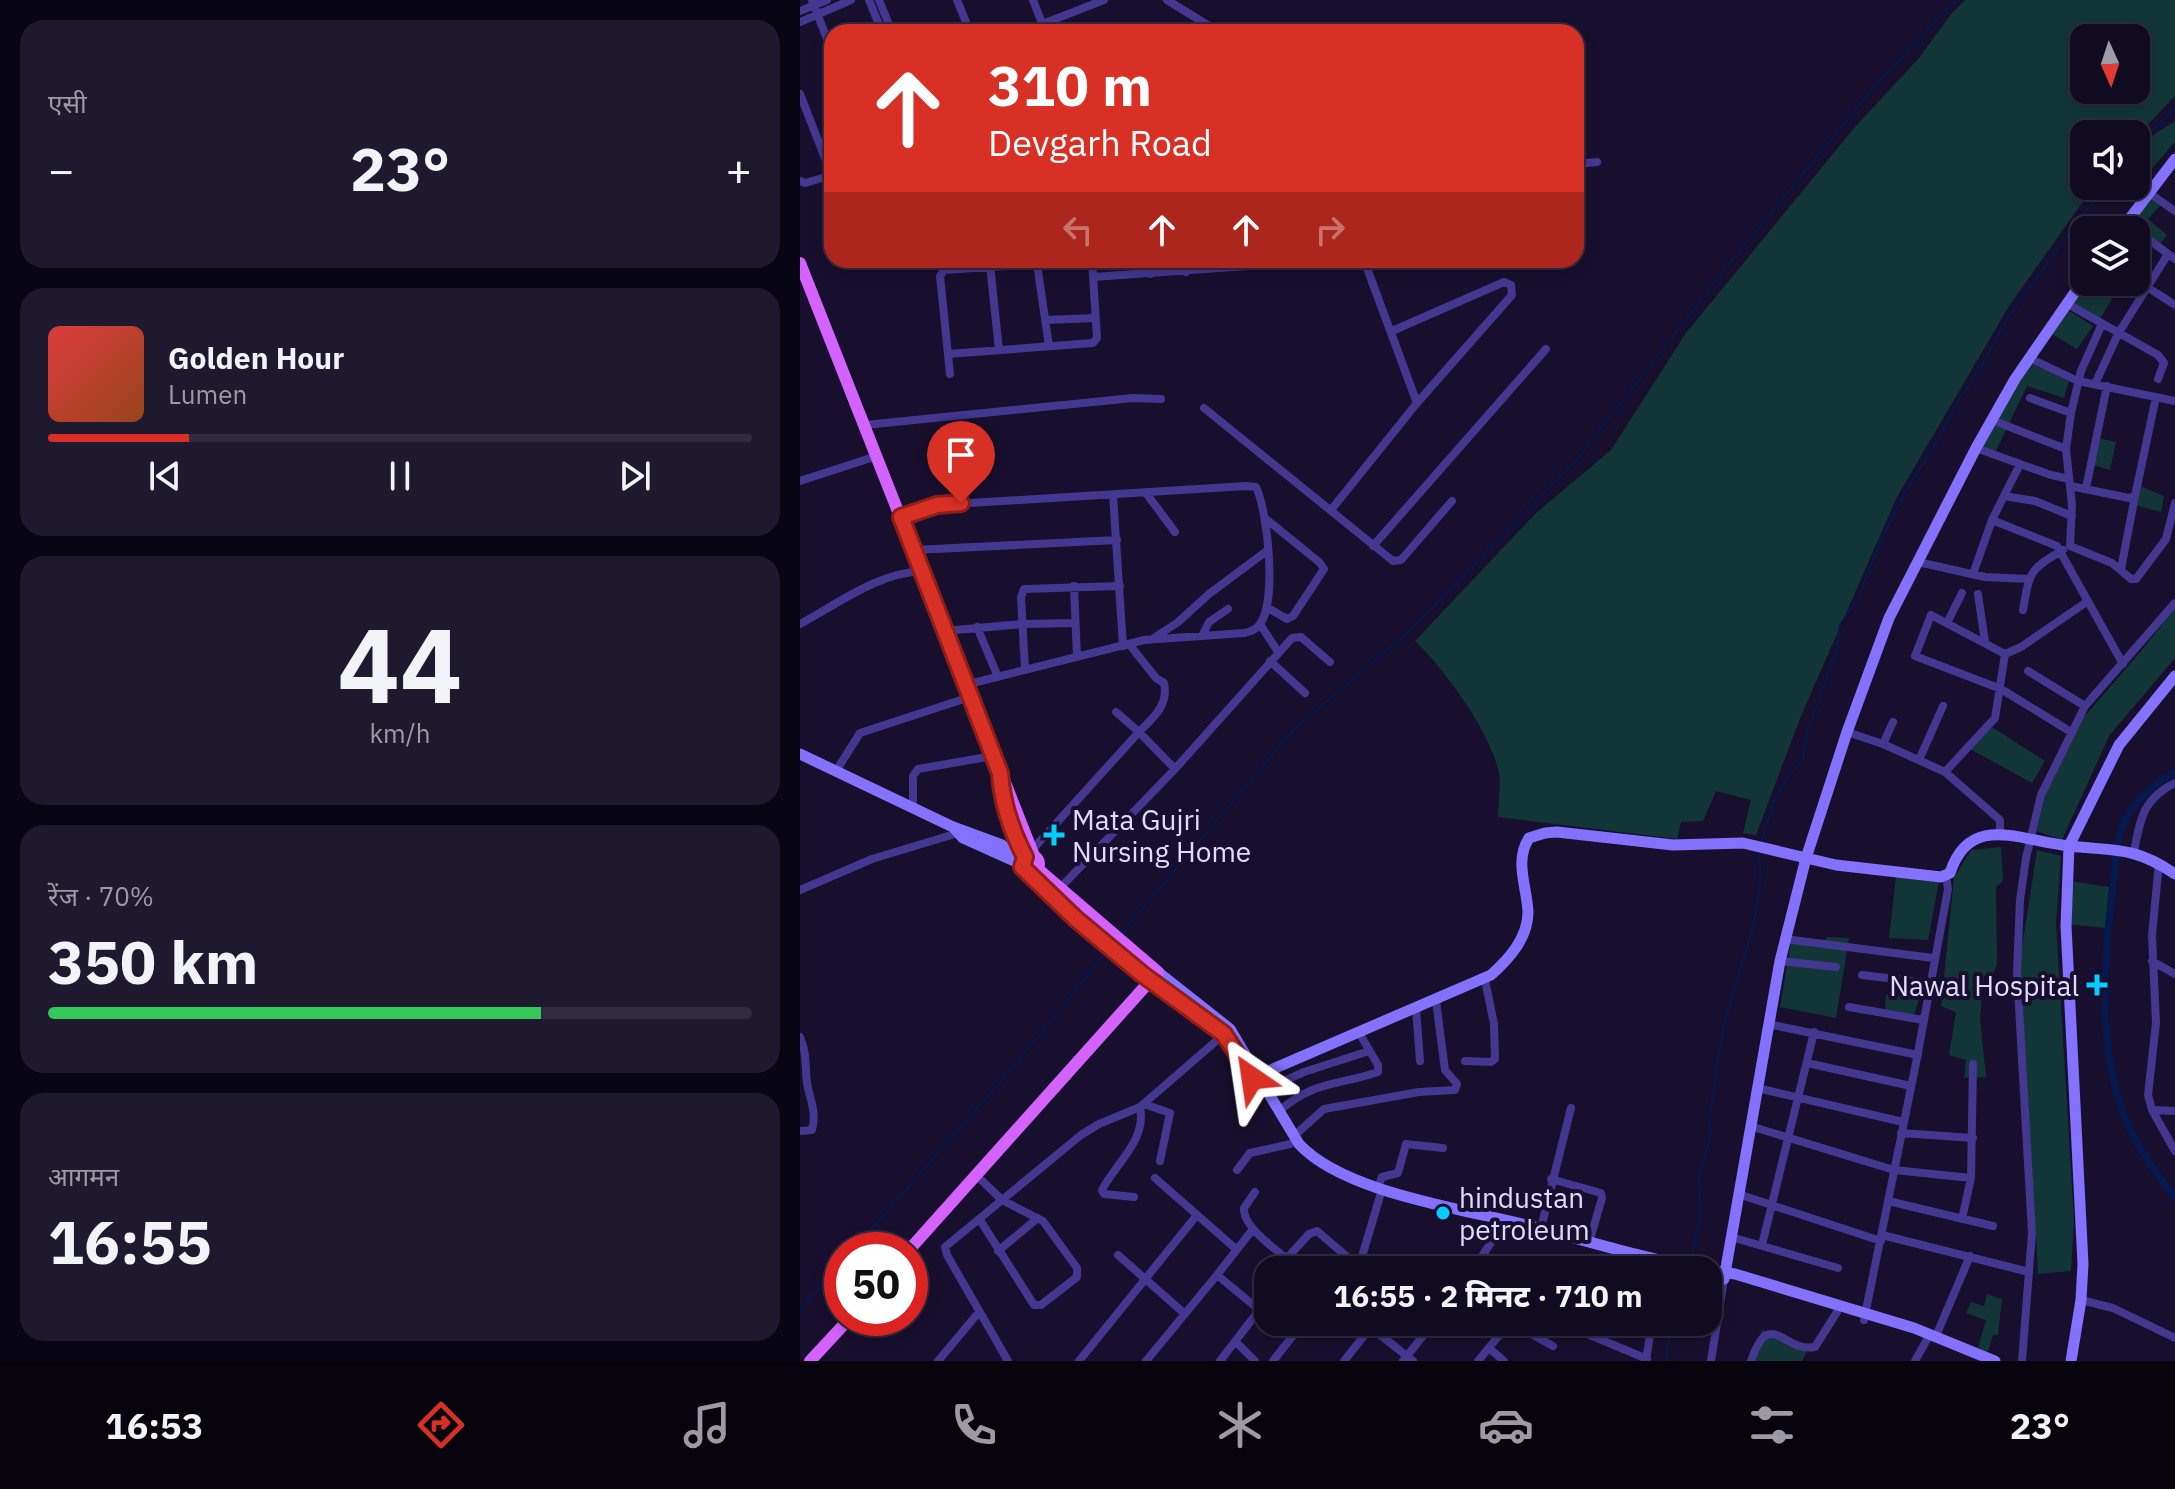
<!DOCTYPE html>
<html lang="hi">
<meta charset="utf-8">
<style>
body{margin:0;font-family:"IBM Plex Sans","Noto Sans Devanagari",sans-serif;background:#1e192f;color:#f1f3f6;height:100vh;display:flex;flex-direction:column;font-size:30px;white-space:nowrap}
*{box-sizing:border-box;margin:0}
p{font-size:26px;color:#9c9ba5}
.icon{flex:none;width:44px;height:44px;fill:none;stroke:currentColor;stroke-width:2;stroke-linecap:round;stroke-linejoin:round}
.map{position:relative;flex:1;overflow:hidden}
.panel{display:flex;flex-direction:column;gap:20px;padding:20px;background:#090613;width:800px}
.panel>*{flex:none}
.banner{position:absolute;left:24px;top:24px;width:760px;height:244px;border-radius:24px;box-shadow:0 4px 12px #0003,0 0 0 2px #302b40;background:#d93025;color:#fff;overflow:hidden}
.needle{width:52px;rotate:177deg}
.fabs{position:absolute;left:1270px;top:24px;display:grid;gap:16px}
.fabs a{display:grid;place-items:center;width:80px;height:80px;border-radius:16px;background:#110b22;box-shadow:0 4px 12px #0003,0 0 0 2px #302b40;font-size:40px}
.speed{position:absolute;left:24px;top:1232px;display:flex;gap:16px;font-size:40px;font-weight:700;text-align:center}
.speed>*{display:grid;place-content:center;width:104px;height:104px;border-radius:50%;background:#110b22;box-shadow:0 4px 12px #0003,0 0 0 2px #302b40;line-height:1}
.speed .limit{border:12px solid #d22;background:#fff;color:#111}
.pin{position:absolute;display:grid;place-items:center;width:68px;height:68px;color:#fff;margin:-82px -34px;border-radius:50% 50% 50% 0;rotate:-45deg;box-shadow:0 0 8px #0007}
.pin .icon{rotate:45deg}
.me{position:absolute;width:88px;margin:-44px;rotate:328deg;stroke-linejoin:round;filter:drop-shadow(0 0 6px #0008)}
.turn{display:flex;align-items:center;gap:28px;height:168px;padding:0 32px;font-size:36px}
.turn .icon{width:104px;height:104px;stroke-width:2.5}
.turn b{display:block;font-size:56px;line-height:68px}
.lanes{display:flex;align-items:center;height:76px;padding:0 32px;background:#0003;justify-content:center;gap:40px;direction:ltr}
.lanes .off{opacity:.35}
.big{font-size:60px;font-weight:800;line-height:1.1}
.panel .widget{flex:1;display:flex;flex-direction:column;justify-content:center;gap:12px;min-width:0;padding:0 28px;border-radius:24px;background:#1e192f}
.panel .dial{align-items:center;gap:0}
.dial b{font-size:104px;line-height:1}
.song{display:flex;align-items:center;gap:24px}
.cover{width:96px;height:96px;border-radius:12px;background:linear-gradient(135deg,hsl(0 70% 55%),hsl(20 70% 35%))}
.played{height:8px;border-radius:4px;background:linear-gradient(90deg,#d93025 20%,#302b40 20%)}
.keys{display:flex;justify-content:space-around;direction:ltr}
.heat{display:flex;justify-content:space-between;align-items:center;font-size:44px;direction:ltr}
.charge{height:12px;border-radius:6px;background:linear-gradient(90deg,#34c759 70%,#302b40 0)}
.trip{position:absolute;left:454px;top:1256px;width:468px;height:80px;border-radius:24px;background:#110b22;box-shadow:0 4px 12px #0003,0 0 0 2px #302b40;font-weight:800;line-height:80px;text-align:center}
.tab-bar{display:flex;height:128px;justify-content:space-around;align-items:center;background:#07040e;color:#9c9ba5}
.tab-bar .icon{width:56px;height:56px}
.tab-bar .active{color:#d93025}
.tab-bar b{font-size:36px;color:#f1f3f6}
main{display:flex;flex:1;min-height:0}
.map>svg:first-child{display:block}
</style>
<main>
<section class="panel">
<div class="widget"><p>एसी</p>
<div class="heat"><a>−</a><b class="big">23°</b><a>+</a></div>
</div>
<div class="widget">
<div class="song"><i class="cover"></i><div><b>Golden Hour</b><p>Lumen</p></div></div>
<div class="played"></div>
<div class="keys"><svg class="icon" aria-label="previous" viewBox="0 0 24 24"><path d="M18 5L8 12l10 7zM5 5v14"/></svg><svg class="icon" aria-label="pause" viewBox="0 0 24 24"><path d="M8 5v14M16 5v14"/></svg><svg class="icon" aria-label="next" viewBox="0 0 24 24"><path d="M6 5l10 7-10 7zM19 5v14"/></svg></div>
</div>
<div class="widget dial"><b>44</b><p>km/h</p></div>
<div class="widget"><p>रेंज · 70%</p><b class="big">350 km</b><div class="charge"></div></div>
<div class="widget"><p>आगमन</p><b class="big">16:55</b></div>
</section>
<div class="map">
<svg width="1375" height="1361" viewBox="0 0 1375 1361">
<rect width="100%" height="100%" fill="#170f2d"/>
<path fill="#123538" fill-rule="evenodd" d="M1165 0H1375V96L1336 137V134H1284V186H1294L1209 306 1097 497 1001 716 956 835 943 833 951 800 916 791 903 821 881 822 877 839 698 817C698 803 701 786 699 773 690 731 645 670 615 641L735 514 811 450 886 333 1055 127 1119 58 1152 13ZM1284 38H1336V90H1284Z
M1375 121V142L1348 173 1336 166V153L1353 135Z
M1349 195 1361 205 1348 219 1367 235 1360 244 1329 223Z
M1284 282H1297L1294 289 1312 299 1300 319 1269 302Z
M1268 310 1293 326 1277 349 1250 333Z
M1227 362 1269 381 1264 398 1227 386 1195 453 1182 445Z
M1294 437 1316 442 1310 470 1289 464Z
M1340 486 1364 496 1361 512 1335 505Z
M1375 608V658L1309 736 1262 840 1237 831 1246 791 1277 725 1342 650Z
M1192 727 1245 761 1232 783 1170 749Z
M1201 847 1203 881 1196 887 1197 963 1193 975 1184 976 1180 1019 1186 1077 1164 1078 1166 1060 1149 1055 1156 1012 1141 1006 1154 878 1171 850Z
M1237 850 1261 856 1256 923 1274 1220 1271 1271 1238 1274 1220 961Z
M1096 877 1139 882 1128 940 1089 938Z
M1270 881 1309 887 1305 928 1265 924Z
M1026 937 1049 938 1036 1018 980 1007 991 942 1026 945Z
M1086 994 1119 999 1114 1015 1085 1009Z
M1187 1294 1202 1299 1198 1335H1193L1188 1352 1178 1348 1186 1320 1166 1313 1171 1302 1184 1306Z
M962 1330 1008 1349 1002 1361H949Z"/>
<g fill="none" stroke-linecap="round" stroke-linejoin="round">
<path stroke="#06194f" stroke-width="2" d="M1336 147 1375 108
M961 843 973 803 988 777 1003 760 1007 731 1036 653 1040 625 1058 597 1083 536 1105 493 1144 429 1159 399 1174 379 1209 316 1304 186
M320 935 494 729 607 633 776 461 926 268 1079 81 1156 0
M53 1250 215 1065 306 952
M891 1261 900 1215 899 1176 911 1135 909 1121C914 1092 917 1063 922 1035 934 974 967 915 959 854
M0 1310 42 1262
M867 1361V1346L875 1322"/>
<path stroke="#06194f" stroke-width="7" d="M1375 772C1353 785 1335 800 1324 823 1316 839 1316 860 1314 878 1304 955 1296 1040 1324 1115 1334 1143 1357 1175 1375 1198"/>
<path stroke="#433790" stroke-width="8" d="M12 0 32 52
M69 0 82 32
M79 0 92 32
M157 0 170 32
M233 0 242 23
M367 0 419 32
M0 11 27 0
M0 22 51 0
M222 32 304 0
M0 94 30 171 26 177 5 183 0 181
M776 164 797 162
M1349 193 1375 211
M1336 230 1375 259
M349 260 350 274
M381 260 386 272
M564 260 617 403
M190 265 199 350
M293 277 532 260
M1336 280 1375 305
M1266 303 1358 355 1364 363 1358 379
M246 320 295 318
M1302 324 1281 371 1271 413 1266 449 1272 505 1270 546 1312 563 1331 579H1336L1366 539 1375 503
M148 354 293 343 297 338 292 260
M1229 358 1278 381 1375 401
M150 374 140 276 144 270 237 264 249 346
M1295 384 1318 334 1368 254
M1230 398 1271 413
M404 408 593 561 601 560 652 501
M1192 420 1266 449
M65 425 333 398 361 399
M1176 448 1251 475 1269 479
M0 481 77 456
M1270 486 1329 498 1335 496 1356 397
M1286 488 1307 386
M346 493 375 532
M313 495 323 646
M1204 496 1235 501 1272 516
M531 510 617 403 712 295 711 285 704 282 592 331
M101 517 137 505 446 486 456 487C468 512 477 602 460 624 456 630 450 632 444 633L344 640 165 685
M466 519 519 562 524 569 493 616 487 619 468 608
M1192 520 1257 546 1323 664
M573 546 746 349
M114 550 317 540
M1118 562 1185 577 1229 579
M1321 569 1335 496
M1173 574 1192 520 1220 464
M274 586 277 657
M1178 594 1185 642
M1223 610C1230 572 1228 570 1263 550
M1147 623 1162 593
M0 624C39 603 78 573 122 571
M460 624 478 652
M177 627 198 677
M145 631 222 624 275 623
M402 636 409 622 428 609
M355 637 377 623 409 594 468 550
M470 661 505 693
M225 670 221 597 224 589 320 586
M1228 671 1285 706
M316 712 339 732C353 718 369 705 364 683L356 678 329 644
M1047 732 1083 744 1145 772 1200 820V834
M1271 732 1201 689 1115 656 1131 615 1205 654 1221 647 1288 601
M1083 744 1093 722
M1119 760 1143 706
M36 771 60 733 170 697
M1145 772 1195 718 1205 654
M113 808V776L118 769 193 756
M232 850 339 732 375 769
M1334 852C1340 820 1343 798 1375 783
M1359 863 1352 935 1356 1023 1348 1095 1352 1110 1375 1151
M260 888 375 769 492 638 501 637 530 662
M0 890 72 859 158 833
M985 939 1133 958
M980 961 1036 967
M1352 961 1375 974
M1062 975 1129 983
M1049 1007 1123 1020
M616 1008 620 1061
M968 1024 1118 1055
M0 1037C7 1053 5 1067 7 1083 10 1100 17 1112 12 1130L0 1131
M665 1061 691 1062 695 1059 694 1024 685 980
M1007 1063 1111 1086
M957 1088 1103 1122
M467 1089 504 1072 569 1051
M344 1104 370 1113 360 1161
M1352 1110 1375 1111
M479 1111C515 1080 537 1086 578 1072V1065L558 1031
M950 1126 1094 1170 1171 1178
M1101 1133 1173 1138
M494 1136 524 1109 619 1092 655 1090 657 1084 645 1070 636 1001
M437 1170 450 1153 490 1144
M175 1174 202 1200 243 1221 277 1268V1277L241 1305H234L180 1220
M355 1178 436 1249
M751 1179 801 1193 802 1198 789 1243
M578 1187 582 1177 598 1173 606 1144 643 1148
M455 1192 444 1208C442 1229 486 1257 502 1270
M938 1194 1081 1241
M334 1197 304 1194 302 1190C316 1163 347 1140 340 1107
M1088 1201 1193 1226
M1162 1219 1171 1178 1173 1064
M741 1228 771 1108
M1082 1235 1229 1272
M931 1237 1038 1268
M962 1245 1014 1032
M198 1251 238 1218
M318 1255 385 1314
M487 1258 509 1234 517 1231 552 1261 561 1260 580 1196
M673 1270 696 1235 702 1220
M859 1270 860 1268
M417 1275 453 1229
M1281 1300 1313 1308 1375 1338
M1064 1320 1117 1058 1148 889 1146 876
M474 1322 491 1338 505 1322
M564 1322 613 1361
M710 1322 753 1346
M759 1322 847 1359
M1136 1336 1170 1256
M435 1341 455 1361
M689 1348 704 1361
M138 1361 179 1312
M208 1361 147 1255 145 1247 281 1135 299 1124 340 1107 430 1029
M279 1361 397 1215
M346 1361 417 1275 468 1317
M420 1361 460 1309
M473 1361 491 1338
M544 1361 571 1327
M603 1361 634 1322
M678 1361 710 1322
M846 1361 852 1322
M911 1361 924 1279
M951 1361C970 1306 983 1353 1015 1347L1037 1312
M1115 1361 1130 1334
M1222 1361 1232 1233 1217 972 1220 900 1226 858 1241 795 1285 706 1375 603"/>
<path stroke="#8472ff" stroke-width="11" d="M1321 230 1375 159
M0 754 153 827 202 845 223 859
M153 827 163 838 221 864
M358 972 430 1029 499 1144C546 1195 674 1210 742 1229 797 1244 851 1260 908 1270
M350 980 419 1029
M452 1078 691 975C709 959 728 938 728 912 727 887 714 861 729 838L745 833 757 832 873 845 943 843 1036 865 1141 877 1150 873C1169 814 1217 839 1262 845 1311 852 1331 844 1375 874
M908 1270 935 1274 1114 1328 1195 1361
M924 1279 980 961 1006 858 1047 732 1089 618 1176 448 1215 379 1284 279
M1271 1361 1281 1300 1283 1264 1266 926 1269 846 1319 745 1375 676"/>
<path stroke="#d462ff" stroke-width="12" d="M0 263 234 856
M201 789 215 834 225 857
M221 864a9 9 0 1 1 18 0a9 9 0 1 1-18 0Z
M231 873 276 919 350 980
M109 1250 358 972 238 869
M10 1361 50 1318"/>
</g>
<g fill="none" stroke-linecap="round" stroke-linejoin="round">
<g stroke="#8d1f18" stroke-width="20">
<path id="route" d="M161 503 137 505 101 517 200 773C202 801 212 832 225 857L222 867 276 919 342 974 424 1034 452 1078"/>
</g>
<use href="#route" stroke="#d93025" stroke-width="14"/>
</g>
<g fill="#07cdff" stroke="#170f2d" stroke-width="3">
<path d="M250 823h8v8h8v8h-8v8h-8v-8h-8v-8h8z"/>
<path d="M1293 973h8v8h8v8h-8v8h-8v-8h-8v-8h8z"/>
<circle cx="643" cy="1213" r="8"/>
</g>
<g text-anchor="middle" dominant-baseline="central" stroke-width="8" stroke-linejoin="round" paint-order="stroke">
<g font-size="28" fill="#e3dbff" stroke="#170f2d" text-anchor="start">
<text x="272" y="819">Mata Gujri<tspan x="272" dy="32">Nursing Home</tspan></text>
<text x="1279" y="985" text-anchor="end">Nawal Hospital</text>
<text x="659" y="1197">hindustan<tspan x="659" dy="32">petroleum</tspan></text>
</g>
</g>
</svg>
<div class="fabs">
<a><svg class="needle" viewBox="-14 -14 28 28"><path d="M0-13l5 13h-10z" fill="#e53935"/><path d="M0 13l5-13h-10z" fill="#9c9ba5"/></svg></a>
<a><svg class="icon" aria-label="sound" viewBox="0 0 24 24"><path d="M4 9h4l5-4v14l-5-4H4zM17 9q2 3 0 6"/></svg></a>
<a><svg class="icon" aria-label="layers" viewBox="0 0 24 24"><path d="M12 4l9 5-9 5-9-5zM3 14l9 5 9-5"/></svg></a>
</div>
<div class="speed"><div class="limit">50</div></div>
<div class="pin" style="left:161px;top:503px;background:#d93025"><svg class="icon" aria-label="arrive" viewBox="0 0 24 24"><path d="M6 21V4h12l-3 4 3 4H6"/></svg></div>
<svg class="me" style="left:452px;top:1078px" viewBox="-20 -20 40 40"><path d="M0-17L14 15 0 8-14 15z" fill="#d93025" stroke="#fff" stroke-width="4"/></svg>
<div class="trip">16:55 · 2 मिनट · 710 m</div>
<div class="banner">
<div class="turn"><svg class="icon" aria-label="ahead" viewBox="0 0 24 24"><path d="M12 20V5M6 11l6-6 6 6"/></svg><div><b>310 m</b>Devgarh Road</div></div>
<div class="lanes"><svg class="icon off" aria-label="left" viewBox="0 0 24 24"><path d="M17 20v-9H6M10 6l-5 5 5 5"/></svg><svg class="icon" aria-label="ahead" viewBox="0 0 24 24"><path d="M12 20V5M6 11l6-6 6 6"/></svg><svg class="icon" aria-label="ahead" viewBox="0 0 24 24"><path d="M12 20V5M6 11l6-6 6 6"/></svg><svg class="icon off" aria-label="right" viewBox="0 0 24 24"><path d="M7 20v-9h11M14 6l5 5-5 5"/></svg></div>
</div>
</div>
</main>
<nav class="tab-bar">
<b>16:53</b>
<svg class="icon active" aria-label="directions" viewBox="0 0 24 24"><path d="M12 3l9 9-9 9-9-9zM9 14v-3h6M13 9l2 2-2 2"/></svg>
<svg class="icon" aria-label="music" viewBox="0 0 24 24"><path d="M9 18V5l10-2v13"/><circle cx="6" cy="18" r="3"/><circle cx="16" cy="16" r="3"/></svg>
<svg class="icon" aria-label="phone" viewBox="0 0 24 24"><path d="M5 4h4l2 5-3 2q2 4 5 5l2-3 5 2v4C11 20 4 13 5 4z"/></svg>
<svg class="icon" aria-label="climate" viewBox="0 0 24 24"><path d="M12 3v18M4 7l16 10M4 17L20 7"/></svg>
<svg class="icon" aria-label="car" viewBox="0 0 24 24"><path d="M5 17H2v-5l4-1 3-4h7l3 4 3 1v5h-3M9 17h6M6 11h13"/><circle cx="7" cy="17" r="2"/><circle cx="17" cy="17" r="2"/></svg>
<svg class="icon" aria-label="filters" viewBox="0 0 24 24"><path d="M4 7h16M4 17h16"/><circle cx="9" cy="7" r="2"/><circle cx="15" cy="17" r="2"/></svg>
<b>23°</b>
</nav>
